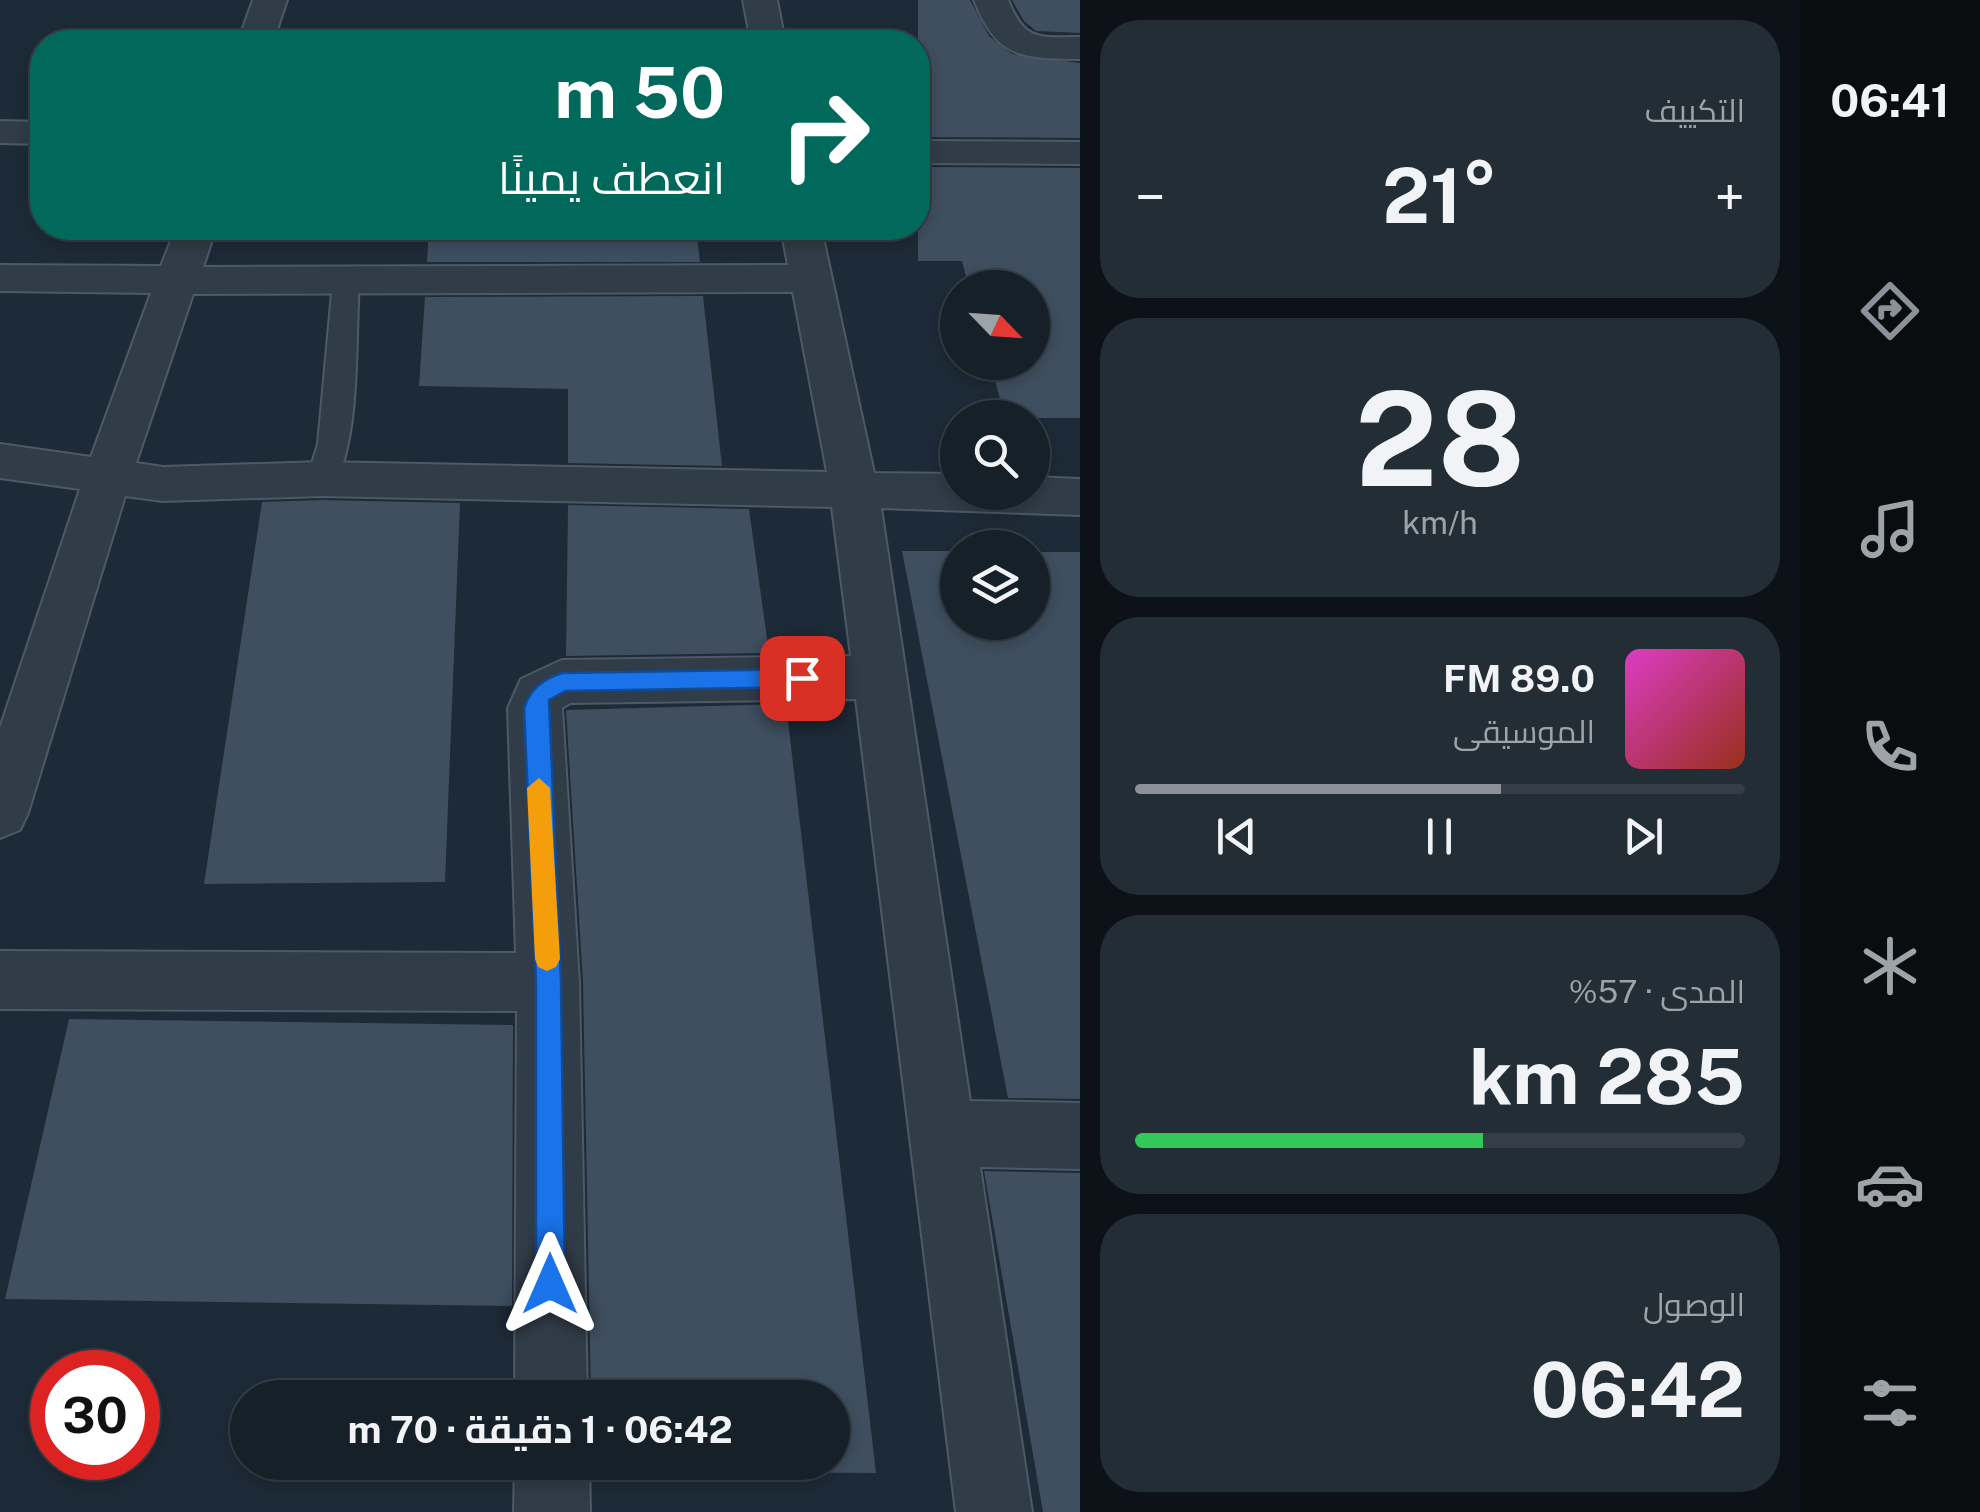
<!DOCTYPE html>
<html lang="ar">
<meta charset="utf-8">
<style>
body{margin:0;font-family:"Public Sans",Cairo,sans-serif;background:#232d35;color:#f1f3f6;direction:rtl;height:100vh;display:flex;flex-direction:column;font-size:38px;white-space:nowrap}
*{box-sizing:border-box;margin:0}
p{font-size:32px;color:#9ea3a8}
.icon{flex:none;width:55px;height:55px;fill:none;stroke:currentColor;stroke-width:2;stroke-linecap:round;stroke-linejoin:round}
.map{position:relative;flex:1;overflow:hidden;direction:ltr}
.panel{display:flex;flex-direction:column;gap:20px;padding:20px;background:#0c1217;width:720px}
.panel>*{flex:none}
.guide{position:absolute;left:30px;top:30px;width:900px;height:210px;border-radius:40px;box-shadow:0 5px 15px #0003,0 0 0 2px #353e46;direction:rtl;background:#00695c;color:#fff;overflow:hidden}
.needle{width:65px;rotate:115deg}
.buttons{position:absolute;left:940px;top:270px;display:grid;gap:20px}
.buttons a{display:grid;place-items:center;width:110px;height:110px;border-radius:50%;background:#162029;box-shadow:0 5px 15px #0003,0 0 0 2px #353e46;font-size:50px}
.speed{position:absolute;left:30px;top:1350px;display:flex;gap:20px;font-size:50px;font-weight:700;text-align:center}
.speed>*{display:grid;place-content:center;width:130px;height:130px;border-radius:50%;background:#162029;box-shadow:0 5px 15px #0003,0 0 0 2px #353e46;line-height:1}
.speed .limit{border:15px solid #d22;background:#fff;color:#111}
.pin{position:absolute;display:grid;place-items:center;width:85px;height:85px;color:#fff;margin:-42px;border-radius:20px;box-shadow:0 5px 15px #0006}
.me{position:absolute;width:110px;margin:-55px;rotate:0deg;stroke-linejoin:round;filter:drop-shadow(0 0 8px #0008)}
.turn{display:flex;align-items:center;gap:35px;height:210px;padding:0 40px;font-size:45px}
.turn .icon{width:130px;height:130px;stroke-width:2.5}
.turn b{display:block;font-size:70px;line-height:85px}
.big{font-size:75px;font-weight:700;line-height:1.1}
.panel .card{flex:1;display:flex;flex-direction:column;justify-content:center;gap:15px;min-width:0;padding:0 35px;border-radius:40px;background:#232d35}
.panel .dial{align-items:center;gap:0}
.dial b{font-size:130px;line-height:1}
.song{display:flex;align-items:center;gap:30px}
.cover{width:120px;height:120px;border-radius:15px;background:linear-gradient(135deg,hsl(310 70% 55%),hsl(10 70% 35%))}
.played{height:10px;border-radius:5px;background:linear-gradient(90deg,#8c9099 60%,#353e46 60%)}
.keys{display:flex;justify-content:space-around;direction:ltr}
.heat{display:flex;justify-content:space-between;align-items:center;font-size:55px;direction:ltr}
.charge{height:15px;border-radius:8px;background:linear-gradient(90deg,#34c759 57%,#353e46 0)}
.trip{position:absolute;left:230px;top:1380px;width:620px;height:100px;border-radius:50px;background:#162029;box-shadow:0 5px 15px #0003,0 0 0 2px #353e46;font-weight:700;line-height:100px;text-align:center;direction:rtl}
main{display:flex;flex:1;min-height:0}
.menu{display:flex;flex-direction:column;width:180px;justify-content:space-around;align-items:center;background:#090d10;color:#9ea3a8}
.menu .icon{width:70px;height:70px}
.menu .current{color:#8c9099}
.menu b{font-size:45px;color:#f1f3f6}
.map>svg:first-child{display:block}
</style>
<main>
<nav class="menu">
<b>06:41</b>
<svg class="icon current" aria-label="directions" viewBox="0 0 24 24"><path d="M12 3l9 9-9 9-9-9zM9 14v-3h6M13 9l2 2-2 2"/></svg>
<svg class="icon" aria-label="music" viewBox="0 0 24 24"><path d="M9 18V5l10-2v13"/><circle cx="6" cy="18" r="3"/><circle cx="16" cy="16" r="3"/></svg>
<svg class="icon" aria-label="phone" viewBox="0 0 24 24"><path d="M5 4h4l2 5-3 2q2 4 5 5l2-3 5 2v4C11 20 4 13 5 4z"/></svg>
<svg class="icon" aria-label="climate" viewBox="0 0 24 24"><path d="M12 3v18M4 7l16 10M4 17L20 7"/></svg>
<svg class="icon" aria-label="car" viewBox="0 0 24 24"><path d="M5 17H2v-5l4-1 3-4h7l3 4 3 1v5h-3M9 17h6M6 11h13"/><circle cx="7" cy="17" r="2"/><circle cx="17" cy="17" r="2"/></svg>
<svg class="icon" aria-label="filters" viewBox="0 0 24 24"><path d="M4 7h16M4 17h16"/><circle cx="9" cy="7" r="2"/><circle cx="15" cy="17" r="2"/></svg>
</nav>
<section class="panel">
<div class="card"><p>التكييف</p>
<div class="heat"><a>−</a><b class="big">21°</b><a>+</a></div>
</div>
<div class="card dial"><b>28</b><p>km/h</p></div>
<div class="card">
<div class="song"><i class="cover"></i><div><b>89.0 FM</b><p>الموسيقى</p></div></div>
<div class="played"></div>
<div class="keys"><svg class="icon" aria-label="previous" viewBox="0 0 24 24"><path d="M18 5L8 12l10 7zM5 5v14"/></svg><svg class="icon" aria-label="pause" viewBox="0 0 24 24"><path d="M8 5v14M16 5v14"/></svg><svg class="icon" aria-label="next" viewBox="0 0 24 24"><path d="M6 5l10 7-10 7zM19 5v14"/></svg></div>
</div>
<div class="card"><p>المدى · 57%</p><b class="big">285 km</b><div class="charge"></div></div>
<div class="card"><p>الوصول</p><b class="big">06:42</b></div>
</section>
<div class="map">
<svg width="1080" height="1512" viewBox="0 0 1080 1512">
<rect width="100%" height="100%" fill="#1d2a37"/>
<path fill="#3f4f60" d="M918 0H970L989 36 1012 54 1080 63V138L918 137Z
M1012 0H1080V33L1036 31 1024 21Z
M918 167 1080 168V418H1005L990 362H1032V288H969L962 261H918Z
M429 228H696L700 262H427Z
M703 296 722 466 568 463V389L419 386 425 297Z
M322 500 460 503 445 882 204 884 262 502Z
M568 505 749 509 769 653 566 656Z
M902 551H958V622H1032V552H1080V1099L1008 1098Z
M786 704 876 1473 593 1471V1462H832V1398H591L583 982 566 710Z
M69 1019 513 1025 512 1306 5 1299Z
M984 1171 1080 1173V1512H1043Z"/>
<g fill="none" stroke-linecap="round" stroke-linejoin="round">
<g stroke="#4e5966" stroke-width="4">
<path id="service" d="M346 273 359 282C355 340 361 437 333 487H311L307 479 318 444 333 282Z"/>
</g>
<g stroke="#4e5966" stroke-width="4">
<path id="minor" d="M253 0H287L273 42H238Z
M743 0H777L785 42H751Z
M974 0H1008C1025 42 1039 37 1080 37V59C1022 58 997 59 974 0Z
M0 121 42 122V144L0 143Z
M918 141 1080 142V164L918 163Z
M176 228H216L203 267 788 265 781 228H821L874 473 958 474V492H1032V477L1080 479V515L881 508 970 1101 1080 1103V1169L980 1167 1032 1512H956L856 699 570 703 562 708 579 982 587 1398H515L517 1011 0 1009V951L516 953 508 708 521 679 562 660 851 656 832 507 322 496 163 501 125 496 28 813 20 830 0 838V728L80 489 0 478V444L91 457 151 293 0 291V265L161 266ZM793 292 827 472 322 462 163 467 136 463 193 294Z
M515 1462H589L590 1512H514Z"/>
</g>
<use href="#service" fill="#303c48" fill-rule="evenodd"/>
<use href="#minor" fill="#303c48" fill-rule="evenodd"/>
</g>
<path fill="#1a73e8" stroke="#114b97" stroke-width="2.5" d="M802 669 813 678 802 687 566 691 549 700 561 982 565 1284 560 1294 550 1298 540 1294 536 1284V982L524 708C531 688 542 680 562 673Z"/>
<path fill="#f59e0b" d="M539 778 550 788 560 959 556 967 547 971 538 967 535 959 527 788Z"/>
</svg>
<div class="buttons">
<a><svg class="needle" viewBox="-14 -14 28 28"><path d="M0-13l5 13h-10z" fill="#e53935"/><path d="M0 13l5-13h-10z" fill="#9ea3a8"/></svg></a>
<a><svg class="icon" aria-label="search" viewBox="0 0 24 24"><circle cx="10" cy="10" r="6"/><path d="M15 15l6 6"/></svg></a>
<a><svg class="icon" aria-label="layers" viewBox="0 0 24 24"><path d="M12 4l9 5-9 5-9-5zM3 14l9 5 9-5"/></svg></a>
</div>
<div class="speed"><div class="limit">30</div></div>
<div class="pin" style="left:802px;top:678px;background:#d93025"><svg class="icon" aria-label="arrive" viewBox="0 0 24 24"><path d="M6 21V4h12l-3 4 3 4H6"/></svg></div>
<svg class="me" style="left:550px;top:1284px" viewBox="-20 -20 40 40"><path d="M0-17L14 15 0 8-14 15z" fill="#1a73e8" stroke="#fff" stroke-width="4"/></svg>
<div class="trip">06:42 · 1 دقيقة · 70 m</div>
<div class="guide">
<div class="turn"><svg class="icon" aria-label="right" viewBox="0 0 24 24"><path d="M7 20v-9h11M14 6l5 5-5 5"/></svg><div><b>50 m</b>انعطف يمينًا</div></div>
</div>
</div>
</main>
